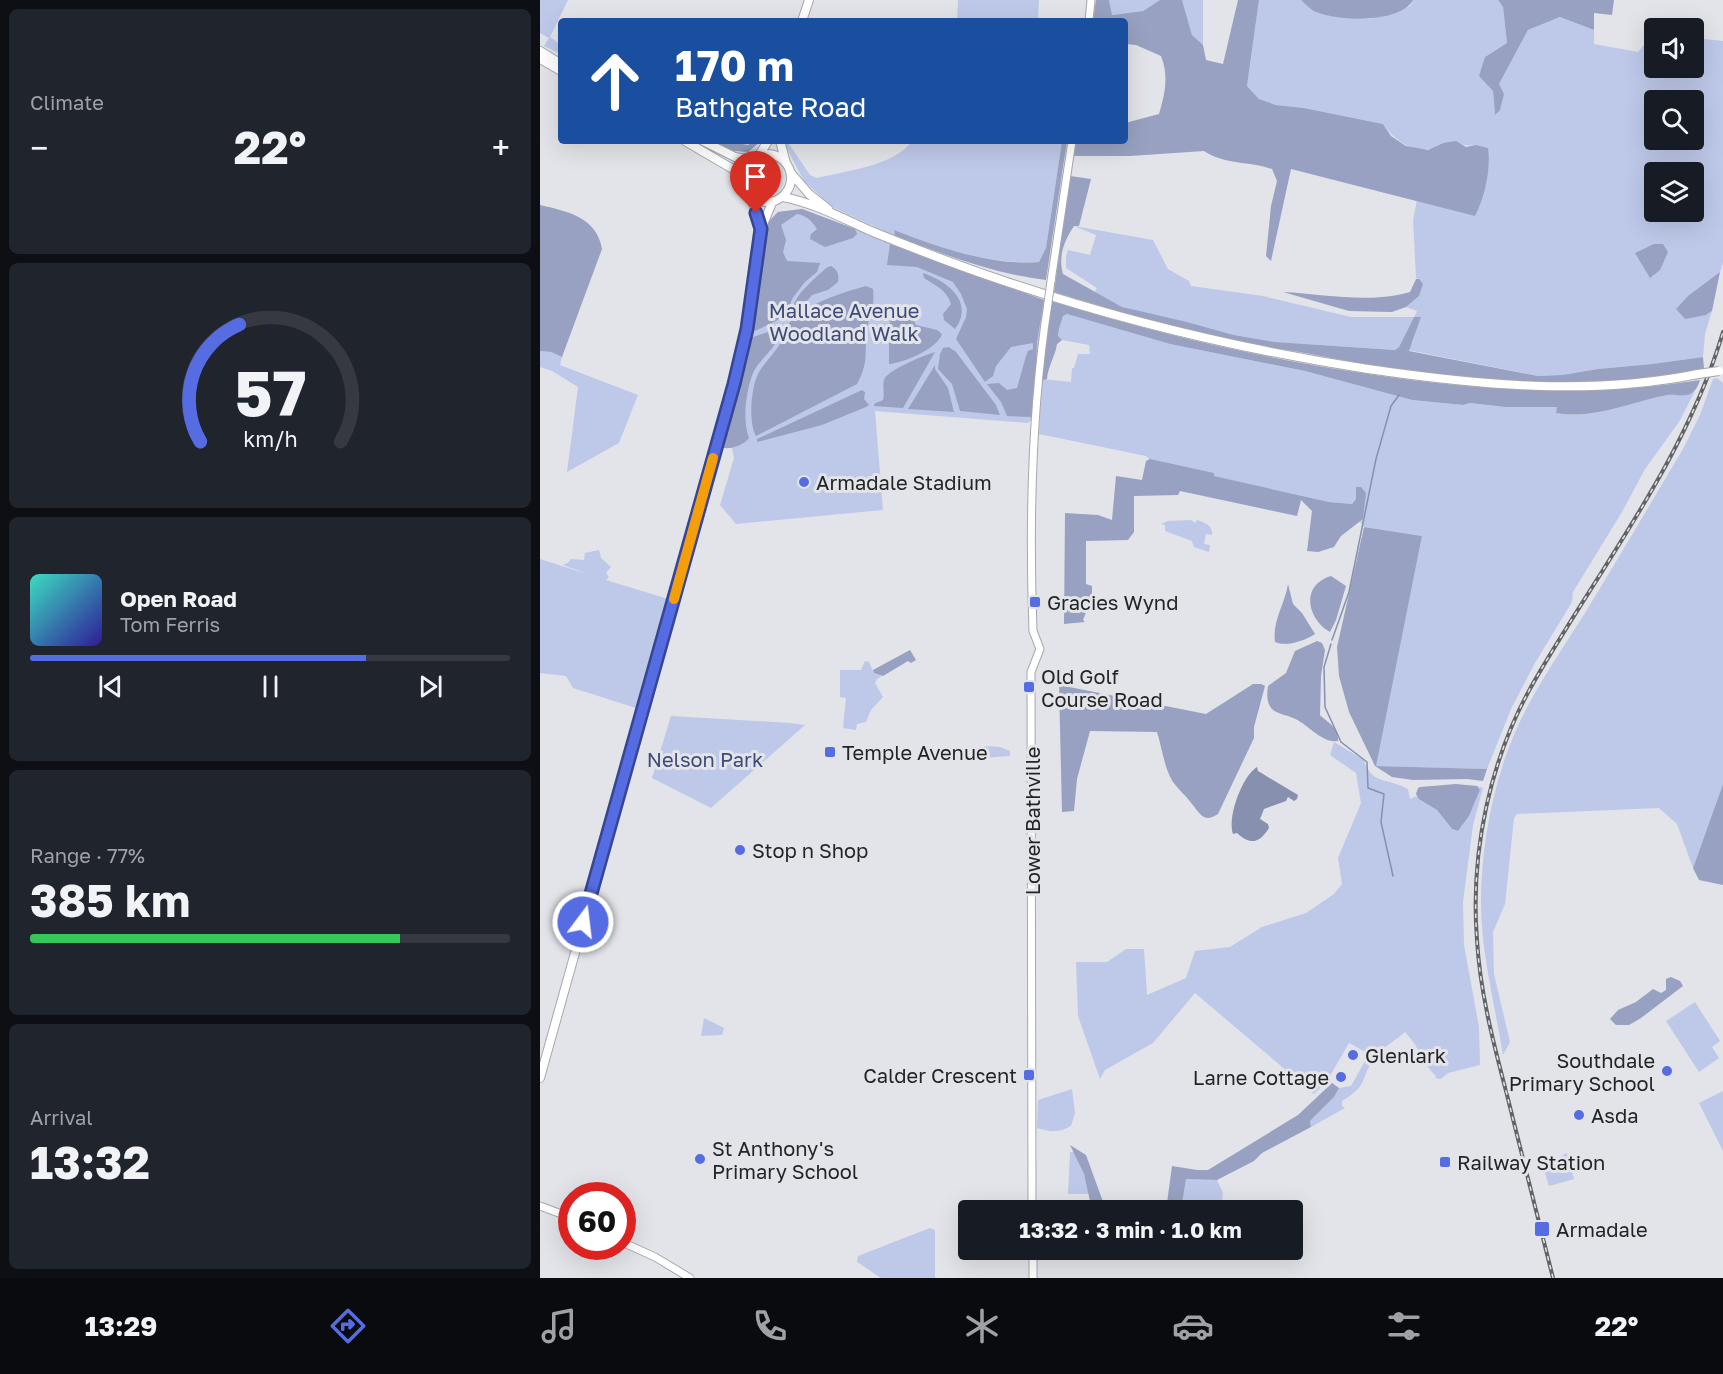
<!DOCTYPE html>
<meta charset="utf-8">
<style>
body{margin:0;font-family:"Golos Text",sans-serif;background:#20242c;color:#f1f3f6;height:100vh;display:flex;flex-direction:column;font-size:22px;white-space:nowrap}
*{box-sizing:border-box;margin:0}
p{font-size:20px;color:#9ea1a6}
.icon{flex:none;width:33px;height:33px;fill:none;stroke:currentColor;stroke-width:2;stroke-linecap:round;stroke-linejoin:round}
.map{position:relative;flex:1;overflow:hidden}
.sheet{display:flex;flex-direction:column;gap:9px;padding:9px;background:#0d0f14;width:540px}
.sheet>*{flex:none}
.guide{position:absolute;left:18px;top:18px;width:570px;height:126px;border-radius:6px;box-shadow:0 6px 24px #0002;background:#1a4fa0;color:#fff;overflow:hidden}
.controls{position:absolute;left:1104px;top:18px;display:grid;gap:12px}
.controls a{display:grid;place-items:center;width:60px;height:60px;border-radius:6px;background:#171b24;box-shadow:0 6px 24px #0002;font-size:30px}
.speed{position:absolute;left:18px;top:1182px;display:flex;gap:12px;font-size:30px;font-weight:700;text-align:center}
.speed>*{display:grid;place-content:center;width:78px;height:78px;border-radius:50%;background:#171b24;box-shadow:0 6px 24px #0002;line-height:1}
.speed .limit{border:9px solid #d22;background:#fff;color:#111}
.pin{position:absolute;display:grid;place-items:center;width:51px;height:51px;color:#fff;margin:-62px -26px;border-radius:50% 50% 50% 0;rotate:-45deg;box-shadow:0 0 6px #0007}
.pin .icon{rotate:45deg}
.me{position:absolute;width:66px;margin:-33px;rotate:15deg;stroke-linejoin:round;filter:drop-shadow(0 0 4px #0008)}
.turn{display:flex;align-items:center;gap:21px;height:126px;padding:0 18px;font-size:27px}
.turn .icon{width:78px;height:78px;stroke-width:2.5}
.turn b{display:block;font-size:42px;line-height:51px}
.big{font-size:45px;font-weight:700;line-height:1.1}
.sheet .tile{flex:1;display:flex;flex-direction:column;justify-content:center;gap:9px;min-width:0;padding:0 21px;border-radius:9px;background:#20242c}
.sheet .dial{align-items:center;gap:0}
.dial svg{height:156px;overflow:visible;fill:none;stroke:#363941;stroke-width:7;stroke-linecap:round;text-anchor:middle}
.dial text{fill:#f1f3f6;stroke:none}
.song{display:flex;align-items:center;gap:18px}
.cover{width:72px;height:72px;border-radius:9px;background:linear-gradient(135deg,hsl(170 70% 55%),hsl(250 70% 35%))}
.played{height:6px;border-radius:3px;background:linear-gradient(90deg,#556ce2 70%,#363941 70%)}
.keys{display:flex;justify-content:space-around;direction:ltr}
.heat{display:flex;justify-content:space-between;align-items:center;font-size:33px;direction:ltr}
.charge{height:9px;border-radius:4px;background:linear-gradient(90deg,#34c759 77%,#363941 0)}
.trip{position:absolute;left:418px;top:1200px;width:345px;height:60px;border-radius:6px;background:#171b24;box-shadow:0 6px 24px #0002;font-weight:700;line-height:60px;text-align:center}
.tab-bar{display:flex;height:96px;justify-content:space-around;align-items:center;background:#090b0e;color:#9ea1a6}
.tab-bar .icon{width:42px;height:42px}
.tab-bar .on{color:#556ce2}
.tab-bar b{font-size:27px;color:#f1f3f6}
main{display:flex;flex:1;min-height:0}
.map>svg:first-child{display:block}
</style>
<main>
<section class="sheet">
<div class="tile"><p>Climate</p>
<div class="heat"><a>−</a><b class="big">22°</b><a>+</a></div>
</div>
<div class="tile dial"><svg viewBox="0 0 100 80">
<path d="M14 69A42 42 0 1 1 86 69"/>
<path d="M14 69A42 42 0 0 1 34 9" stroke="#556ce2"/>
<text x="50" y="56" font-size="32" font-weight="700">57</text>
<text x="50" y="72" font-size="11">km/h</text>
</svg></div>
<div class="tile">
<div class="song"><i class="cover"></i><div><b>Open Road</b><p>Tom Ferris</p></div></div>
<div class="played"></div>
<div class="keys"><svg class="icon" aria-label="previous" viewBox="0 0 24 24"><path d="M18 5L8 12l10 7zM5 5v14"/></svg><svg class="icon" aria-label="pause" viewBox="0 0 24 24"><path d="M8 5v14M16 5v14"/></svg><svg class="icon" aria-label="next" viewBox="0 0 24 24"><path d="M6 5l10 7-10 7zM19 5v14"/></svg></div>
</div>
<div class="tile"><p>Range · 77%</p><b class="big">385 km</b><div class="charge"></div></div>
<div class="tile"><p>Arrival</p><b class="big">13:32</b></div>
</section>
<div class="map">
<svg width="1183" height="1278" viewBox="0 0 1183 1278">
<rect width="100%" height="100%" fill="#e2e4e9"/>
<path fill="#bec8e9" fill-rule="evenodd" d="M0 0H28L10 37 21 45V54L4 46 9 38 0 33Z
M418 0H499L498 21 417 20Z
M569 0H620L603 11 571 15Z
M642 0H663V45L652 35Z
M719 0H761L772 10 828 19 848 15 870 6 873 0H958L963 7 967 43 945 57 953 91 955 115 959 84 988 30 1020 17 1054 30V44L1098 52 1104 45H1107L1109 34 1114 35V68H1154V38L1183 41V263L1180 272 1149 295 1145 318 1166 315 1172 311 1165 334 1163 357 1112 364 1058 369 1022 375 998 376 868 350 873 341 880 317H874L859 347 855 350 735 342 694 335 647 322 599 313 582 307 554 293 557 288 526 268V256L528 250 550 255 556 235 534 226 613 240 628 269 649 281 651 286 723 296 811 317H874L877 311 866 307 879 296V279L876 278 873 220 877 200 935 215 939 207 946 177 936 145C924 147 914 142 903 143 899 144 894 148 890 149 872 154 853 138 843 124L764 108 736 105 719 99 707 86ZM1114 100H1154V140H1114ZM1114 172H1154V212H1114Z
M243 141H247L270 175 277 178C305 171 355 166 372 141H522L506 249 499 262C450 265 399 248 354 230L355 236 292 207 264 181Z
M262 209 504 300 497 421H490L488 423 335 411 343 510 196 524 180 505 194 458 192 448H184L190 410 210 338 226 224 238 212Z
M527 314 630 344 765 371 872 400 923 405 930 403 965 407H1018L1016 413C1051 421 1093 401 1127 395 1137 394 1146 397 1155 391L1139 422 1105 469 1082 512 1033 592 1032 602 995 663 971 709 947 769 835 766 882 536 824 527 820 522 823 519 816 499 812 504 789 502 673 476V473L609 459 606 456 499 434 502 379 531 382 532 368H534L538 354H550L549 345 522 340 518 337 519 329 523 316Z
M0 351 11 352 22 357 20 365 98 395 79 443 27 472 38 387 12 371 0 367Z
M1177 378 1183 383V784L1153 868 1137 824 1119 808 977 814 974 818 965 904 953 932 954 974 970 1042 963 1055C955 1005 941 953 941 902 941 845 953 783 976 730 995 688 1021 651 1045 613 1078 559 1110 504 1143 449L1160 415 1173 379Z
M651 520 655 523 657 520C665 523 673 525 672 535L666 534 664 544 670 545 669 552 654 547 652 541 625 531V525L621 524 628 521Z
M59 550 61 558 71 567 66 573 69 577 66 580 128 599 96 708 33 688 26 676 0 673V559L50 575 23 565 29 562 30 559 44 560 45 553Z
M325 661 329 662 334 673 342 676 337 679 335 683 343 697 331 710 326 722 317 724 316 730 303 728 306 698 300 697V670H321Z
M131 716 250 723 265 725 171 808 112 778Z
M794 742 824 760C831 785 849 778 868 789L870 799 877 796 897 810 912 829 918 831 929 816 940 790 937 786 943 788 933 825 923 902 924 945 939 1027 940 1065 908 1073 901 1079 895 1078 896 1076C886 1067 884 1059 877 1048 874 1042 869 1037 865 1032 856 1040 845 1046 836 1056 820 1076 830 1085 802 1101V1106L805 1108 771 1127 770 1121 794 1097 799 1088 811 1086 829 1054 809 1043 787 1081 774 1094 655 993 613 1043 565 1070 560 1079 538 1016 536 962H567L586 949H604L607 995 646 978 655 951 690 947 722 927 766 913 794 894 802 884 798 858 821 803 816 773 790 755Z
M444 746 460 747 470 751V756L442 758Z
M1155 1002 1180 1041 1172 1047 1179 1058 1159 1072 1126 1021Z
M164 1018 184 1028 182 1035 161 1036Z
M532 1089 535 1113 531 1126C519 1133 510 1132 497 1128L498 1100Z
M1183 1091V1151L1159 1103Z
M530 1152H534L544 1174 549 1194H528Z
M1027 1153 1034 1179 1009 1186 1005 1173 1007 1164Z
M646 1179 677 1180 683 1193 681 1210H641Z
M390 1228 395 1230V1278H341L317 1262 318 1256Z"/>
<path fill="#98a1c1" d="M556 0H569L572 15 603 11 620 0H642L652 35 663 45 666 60 683 64 698 0H719L707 86 719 99 736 105 764 108 843 124 851 136 866 146 888 150 903 143 916 141 926 147 936 145 948 148C951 169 945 197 935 216L751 169 731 261 726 256 731 206 737 181 732 169C709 161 685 165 664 151L590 156H534L536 141H585V123L619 114C625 94 629 76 621 56L596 45 585 44V21H553Z
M761 0H873C860 24 793 22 772 10 768 7 764 3 761 0Z
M958 0H1074L1072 15 1054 13V30L1020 17 988 30 959 84 964 94 960 110 955 115 953 91 939 76 945 57 967 43 963 7Z
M170 141H186L208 145 214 141H221L208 152 194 151Z
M522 141H527L506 280C454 274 403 254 355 236L354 230C398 247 451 266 499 262L506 248Z
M530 176 551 179 539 226H534C524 241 518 256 523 274L582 307 647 322 694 335 735 342 855 350 859 347 874 317H881L869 351 998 376 1022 375 1058 369 1112 364 1163 357 1164 368 1162 371C1030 396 895 379 765 353 743 349 720 347 698 342 636 328 574 311 514 292Z
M0 205C26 211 57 217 62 249L22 357 11 352 0 351Z
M262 209 315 229 317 234 313 238 285 247 270 239 271 234 277 229C271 220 267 216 257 214L241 225 246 240 243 252 247 261 280 263 277 272 265 282 252 299 247 313 236 321 215 331 213 327 226 224 238 212Z
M350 244 504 300 497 342 494 414 491 417 467 416 461 402 447 384 459 383 467 390 477 388 486 356 488 351 493 349V343L471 347 456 366 453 376 445 382 416 339 426 317 427 309 421 294 413 282 377 267 347 265Z
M1114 244H1123L1128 252 1120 270 1110 278 1095 253Z
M291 266C298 270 299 274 298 282L288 290 272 295 260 309 253 311C252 296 276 278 286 268Z
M1180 272 1172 311 1166 315 1145 319 1136 309 1149 295Z
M383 273C407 281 435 302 415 329L404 320 403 314 411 304C407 290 396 286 384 278Z
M876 279H879L883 284 879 296 866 307 852 312 809 311 743 292C785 294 829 304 870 292Z
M326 286 333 289C335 311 329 313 327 332 324 355 329 362 317 384L216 436C208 422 211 386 219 372 225 362 235 353 241 342 245 333 246 324 254 318 275 301 301 293 326 286Z
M511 301C617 334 725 359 835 375 946 391 1048 398 1160 380 1158 386 1156 391 1150 394 1143 397 1134 394 1127 395 1091 402 1053 420 1016 413L1017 407H965L930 403 923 405 872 400 765 371 630 344 527 314 523 316 519 329 518 336 522 340 517 344C515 357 508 366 507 379L504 380 502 379Z
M353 312 373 319 376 325 397 330 402 334C398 348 364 363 349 364V344L353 331C349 324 348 319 353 312Z
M234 330 238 331V338C233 351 219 360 213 373 206 391 202 420 209 438 204 445 192 449 184 448L181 446V443L210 338Z
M409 347 416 352 456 405 460 415 420 411 412 384 398 369 400 354 403 348Z
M395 352 363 408 334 406V404L343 400C345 393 342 386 344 380 347 370 385 355 395 352Z
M395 365V369L408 388 414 412 368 409Z
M322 390 325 392 324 399 329 405 326 407 282 425 217 442V439Z
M610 459 674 473V476L789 502 812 504 816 499V487H821L826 493 823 519 801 536 794 547 778 552 767 551 772 511 761 500 757 516 640 491 638 495 594 496V532L588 540 546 541V584L552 586V597L543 620 545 622 524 624 525 513 558 515 572 520 576 476 602 480 606 461Z
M824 527 882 536 836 766 947 769 943 781 927 779 873 780 852 777 835 766 809 712 799 676 797 647Z
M791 576 806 586 796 620 790 632C767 619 760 585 791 576Z
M748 584 753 604 762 613 775 634C764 641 747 647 735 642 732 621 745 604 748 584Z
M777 641 782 643 785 650 781 676 780 715C788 723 799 727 798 741 782 744 767 723 753 718 747 715 737 714 732 709 726 702 727 694 728 686L746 673 755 651Z
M370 650 376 660 371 663 368 661 343 676 334 673 333 670Z
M713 684H721L725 686 714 727V738L678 814C664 823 661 815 652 804 647 797 639 790 633 782 624 768 622 747 617 732L550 731 537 779 534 811 522 812 519 685 666 714Z
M916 784 937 786 940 790 929 816 918 831 912 829 897 810 879 799 876 794 878 788 880 787Z
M1183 784V885L1159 880 1153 868Z
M1131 977 1140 981 1143 986 1101 1018 1089 1025H1076L1070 1019 1078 1010 1096 1002 1113 989 1121 993 1126 990V979Z
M792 1083 799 1088 794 1097 770 1121 771 1127 722 1153 714 1161 677 1180 646 1179 641 1210H626L632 1166 657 1170H668L758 1115Z
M530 1145 546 1155 566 1210H552L544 1174Z"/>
<path fill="#8790af" d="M717 767 718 771 758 795 757 799 754 801 748 797 746 801 724 809 720 819 728 824 729 828C719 844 710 845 697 833L693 834C687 818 702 776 717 767Z"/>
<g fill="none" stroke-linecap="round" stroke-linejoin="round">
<path stroke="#8790af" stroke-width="1.5" d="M792 640 809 592 836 459 851 406 859 395
M791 644 784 667 785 707 801 742 827 762 828 788 844 794 841 822 853 876"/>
<g stroke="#a6a8ac" stroke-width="9">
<path id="secondary" d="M549 21 551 0
M511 281 532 141
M0 1206 32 1218
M492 1210 491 672 500 649 493 631C489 522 491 412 508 303
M82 1242 115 1257 150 1278
M493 1250V1278"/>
</g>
<g stroke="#a6a8ac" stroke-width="10">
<path id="primary" d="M262 21 269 0
M0 51 21 64
M0 59 21 71
M145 141 203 175
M163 141 195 157 211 160
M240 141 246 163
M203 178a24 24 0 1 1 48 0a24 24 0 1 1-48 0Z
M219 155 228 141
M251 173 269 194 288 209
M243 197C274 203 302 218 331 231 375 249 419 266 464 281 583 321 704 350 828 369 938 385 1049 396 1158 374
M211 198 221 229
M0 1078 194 384 207 329 221 229 232 203"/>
</g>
<use href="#secondary" stroke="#fff" stroke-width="7"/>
<use href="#primary" stroke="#fff" stroke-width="8"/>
<g stroke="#626366" stroke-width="4">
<path id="rail" d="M1013 1278C998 1217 982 1156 967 1095 954 1045 940 993 937 940 930 852 950 757 995 680 1061 566 1145 460 1183 332"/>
</g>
<use href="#rail" stroke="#e2e4e9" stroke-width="1.5" stroke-dasharray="4.5" stroke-linecap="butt"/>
<g stroke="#a6a8ac" stroke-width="9" stroke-linecap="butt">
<path id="secondary-bridge" d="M508 303 511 281"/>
</g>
<g stroke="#a6a8ac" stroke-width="10" stroke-linecap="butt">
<path id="primary-bridge" d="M1158 374 1179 371"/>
</g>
<use href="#secondary-bridge" stroke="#fff" stroke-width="7"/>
<use href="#primary-bridge" stroke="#fff" stroke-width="8"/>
</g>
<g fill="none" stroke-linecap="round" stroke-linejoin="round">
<g stroke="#374693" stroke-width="15">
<path id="route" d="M43 922 194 384 207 329 221 229 216 213"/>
</g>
<use href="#route" stroke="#556ce2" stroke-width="10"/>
<path stroke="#f59e0b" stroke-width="10" d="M134 599 173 458"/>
</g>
<g fill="#556ce2" stroke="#e2e4e9" stroke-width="2">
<circle cx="264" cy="482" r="6"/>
<rect x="489" y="596" width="12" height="12" rx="3"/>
<rect x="483" y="681" width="12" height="12" rx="3"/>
<rect x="284" y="746" width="12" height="12" rx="3"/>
<circle cx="200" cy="850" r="6"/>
<circle cx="813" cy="1055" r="6"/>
<circle cx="1127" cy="1071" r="6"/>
<rect x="483" y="1069" width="12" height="12" rx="3"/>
<circle cx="801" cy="1077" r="6"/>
<circle cx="1039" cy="1115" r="6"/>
<circle cx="160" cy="1159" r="6"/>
<rect x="899" y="1156" width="12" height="12" rx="3"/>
<rect x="994" y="1221" width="16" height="16" rx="3"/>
</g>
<g text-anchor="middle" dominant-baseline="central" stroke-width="6" stroke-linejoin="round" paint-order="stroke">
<g font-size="20" fill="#3f4b78" stroke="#e2e4e9">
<text x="304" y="310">Mallace Avenue<tspan x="304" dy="23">Woodland Walk</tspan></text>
<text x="165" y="759">Nelson Park</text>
</g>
<g font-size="20" fill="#232425" stroke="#e2e4e9" text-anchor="start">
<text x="276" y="482">Armadale Stadium</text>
<text x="507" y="602">Gracies Wynd</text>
<text x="501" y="676">Old Golf<tspan x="501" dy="23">Course Road</tspan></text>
<text x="302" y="752">Temple Avenue</text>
<text x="212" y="850">Stop n Shop</text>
<text x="825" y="1055">Glenlark</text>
<text x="1115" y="1060" text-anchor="end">Southdale<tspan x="1115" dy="23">Primary School</tspan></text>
<text x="477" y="1075" text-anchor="end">Calder Crescent</text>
<text x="789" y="1077" text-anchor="end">Larne Cottage</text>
<text x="1051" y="1115">Asda</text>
<text x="172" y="1148">St Anthony's<tspan x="172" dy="23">Primary School</tspan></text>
<text x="917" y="1162">Railway Station</text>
<text x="1016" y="1229">Armadale</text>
</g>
<g font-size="20" fill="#232425" stroke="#e2e4e9">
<text transform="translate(492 821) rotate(-90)">Lower Bathville</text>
</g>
</g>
</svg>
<div class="controls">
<a><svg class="icon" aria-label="sound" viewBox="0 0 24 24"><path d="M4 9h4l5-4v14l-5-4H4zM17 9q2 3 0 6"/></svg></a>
<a><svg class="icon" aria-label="search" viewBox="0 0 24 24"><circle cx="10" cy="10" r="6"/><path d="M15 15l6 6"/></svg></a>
<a><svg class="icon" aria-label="layers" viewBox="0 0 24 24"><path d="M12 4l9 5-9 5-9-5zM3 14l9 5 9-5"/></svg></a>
</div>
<div class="speed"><div class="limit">60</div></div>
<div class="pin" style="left:216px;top:213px;background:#d93025"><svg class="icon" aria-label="arrive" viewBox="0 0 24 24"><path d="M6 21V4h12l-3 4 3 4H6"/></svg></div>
<svg class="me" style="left:43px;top:922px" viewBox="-20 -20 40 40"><circle r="17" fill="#556ce2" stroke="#fff" stroke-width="3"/><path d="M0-11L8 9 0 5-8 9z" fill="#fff"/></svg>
<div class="trip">13:32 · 3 min · 1.0 km</div>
<div class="guide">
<div class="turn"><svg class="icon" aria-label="ahead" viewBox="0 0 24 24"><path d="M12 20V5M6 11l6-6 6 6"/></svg><div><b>170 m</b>Bathgate Road</div></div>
</div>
</div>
</main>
<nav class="tab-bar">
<b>13:29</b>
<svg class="icon on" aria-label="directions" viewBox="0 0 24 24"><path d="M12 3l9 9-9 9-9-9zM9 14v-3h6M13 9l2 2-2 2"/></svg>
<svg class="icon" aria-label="music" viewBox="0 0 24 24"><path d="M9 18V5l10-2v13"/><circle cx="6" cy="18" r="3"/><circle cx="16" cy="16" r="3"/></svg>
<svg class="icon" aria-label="phone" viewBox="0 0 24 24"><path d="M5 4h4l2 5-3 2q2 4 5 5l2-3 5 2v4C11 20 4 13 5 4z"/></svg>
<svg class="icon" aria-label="climate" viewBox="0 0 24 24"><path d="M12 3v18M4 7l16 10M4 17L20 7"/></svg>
<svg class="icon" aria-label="car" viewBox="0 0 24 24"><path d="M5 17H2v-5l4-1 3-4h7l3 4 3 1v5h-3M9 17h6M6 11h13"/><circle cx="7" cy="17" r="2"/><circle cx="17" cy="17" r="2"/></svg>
<svg class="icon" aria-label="filters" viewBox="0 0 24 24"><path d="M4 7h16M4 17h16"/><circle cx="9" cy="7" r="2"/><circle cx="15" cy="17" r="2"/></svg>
<b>22°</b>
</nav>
